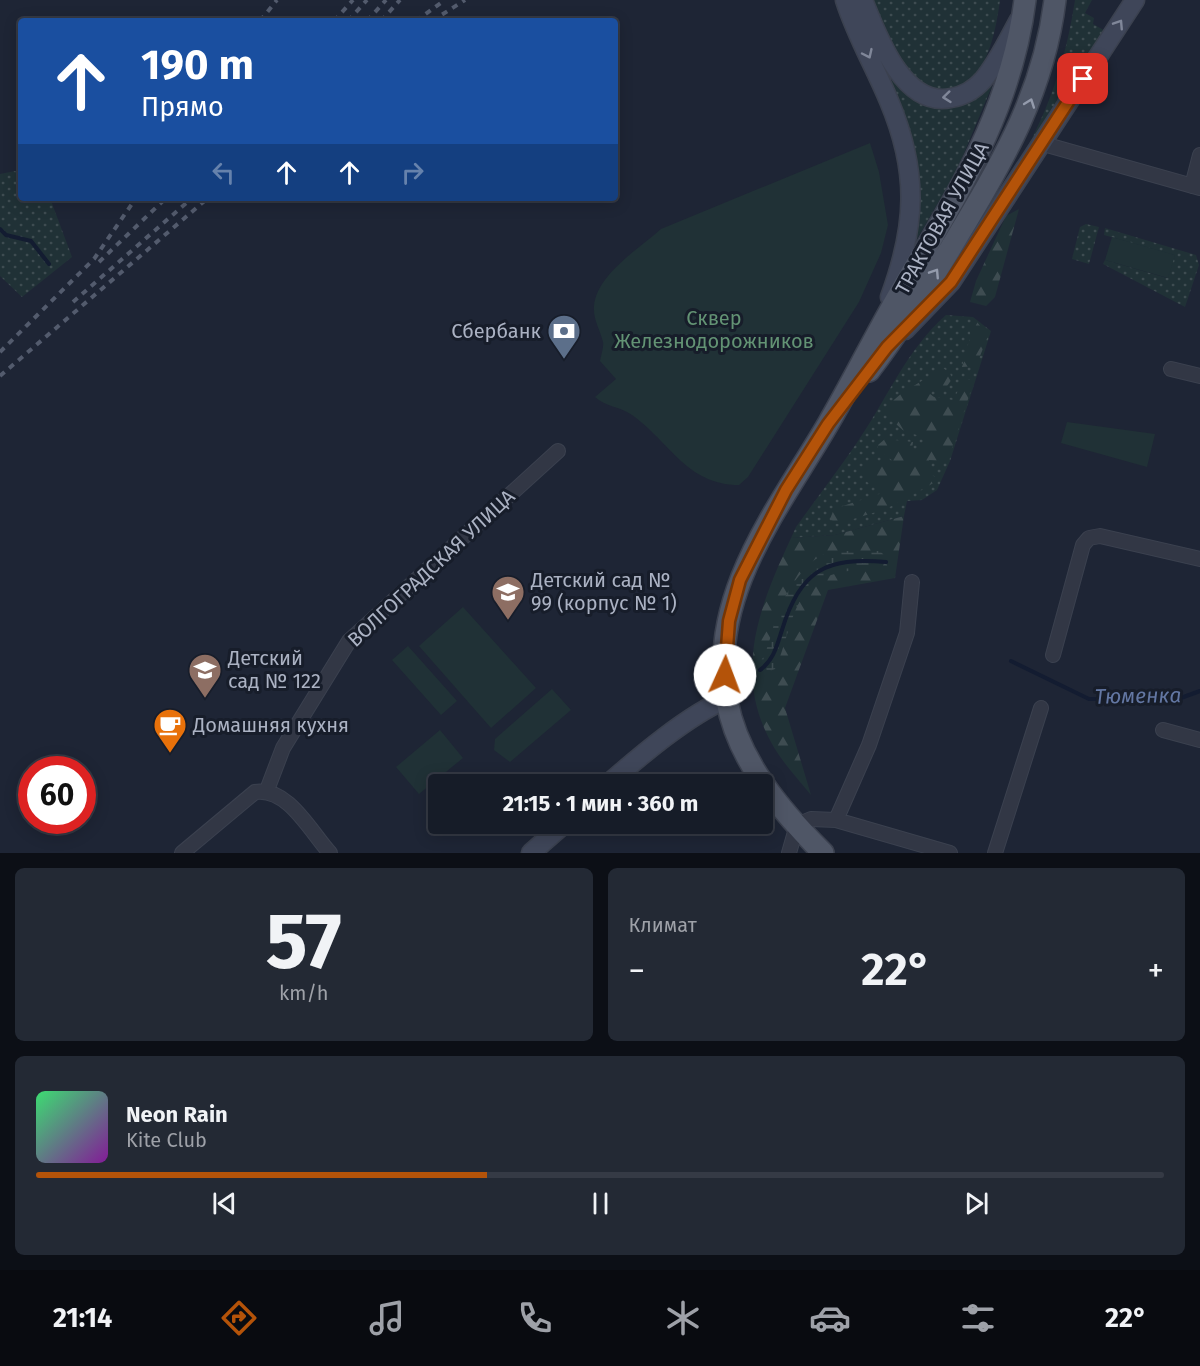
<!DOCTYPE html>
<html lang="ru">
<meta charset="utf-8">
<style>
body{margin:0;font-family:"Fira Sans",sans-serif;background:#232934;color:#f1f3f6;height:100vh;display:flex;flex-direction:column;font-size:22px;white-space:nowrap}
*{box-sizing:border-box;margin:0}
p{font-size:20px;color:#9ea1a8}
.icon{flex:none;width:33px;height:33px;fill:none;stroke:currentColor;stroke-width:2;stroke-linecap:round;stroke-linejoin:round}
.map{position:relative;height:853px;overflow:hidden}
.details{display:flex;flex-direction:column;gap:15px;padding:15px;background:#0c0f16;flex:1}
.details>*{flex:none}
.guide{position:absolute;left:18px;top:18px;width:600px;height:183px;border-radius:6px;box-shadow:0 3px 15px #0003,0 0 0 2px #353a45;background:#1a4fa0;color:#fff;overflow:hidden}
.speed{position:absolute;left:18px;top:756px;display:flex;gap:12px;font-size:30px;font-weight:700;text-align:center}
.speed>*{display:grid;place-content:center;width:78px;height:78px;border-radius:50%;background:#161c28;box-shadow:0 3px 15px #0003,0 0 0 2px #353a45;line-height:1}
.speed .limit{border:9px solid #d22;background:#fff;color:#111}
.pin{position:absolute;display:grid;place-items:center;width:51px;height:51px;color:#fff;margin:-26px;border-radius:12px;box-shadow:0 3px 9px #0006}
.me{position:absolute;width:66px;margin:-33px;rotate:2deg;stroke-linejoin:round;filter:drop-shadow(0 0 4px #0008)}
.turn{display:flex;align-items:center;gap:21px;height:126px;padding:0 24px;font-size:27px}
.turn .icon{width:78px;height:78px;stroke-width:2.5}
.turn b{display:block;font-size:42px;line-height:51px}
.lanes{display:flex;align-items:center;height:57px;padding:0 24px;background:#0003;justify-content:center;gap:30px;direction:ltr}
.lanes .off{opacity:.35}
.big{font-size:45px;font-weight:700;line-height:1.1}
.details .widget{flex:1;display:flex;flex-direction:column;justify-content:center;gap:9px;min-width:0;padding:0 21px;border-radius:9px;background:#232934}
.details .dial{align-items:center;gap:0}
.dial b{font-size:78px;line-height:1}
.song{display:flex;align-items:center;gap:18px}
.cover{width:72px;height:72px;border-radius:9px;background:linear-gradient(135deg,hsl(140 70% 55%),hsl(290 70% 35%))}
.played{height:6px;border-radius:3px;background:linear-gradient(90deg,#b45309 40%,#353a45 40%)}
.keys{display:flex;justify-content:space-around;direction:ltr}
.heat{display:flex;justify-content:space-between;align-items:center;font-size:33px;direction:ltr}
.details .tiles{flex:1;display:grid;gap:15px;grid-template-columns:1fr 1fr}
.widget:last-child{grid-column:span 2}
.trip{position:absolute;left:428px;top:774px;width:345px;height:60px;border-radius:6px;background:#161c28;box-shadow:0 3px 15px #0003,0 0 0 2px #353a45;font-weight:700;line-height:60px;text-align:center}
.menu{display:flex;height:96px;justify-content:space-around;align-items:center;background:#090b10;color:#9ea1a8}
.menu .icon{width:42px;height:42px}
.menu .current{color:#b45309}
.menu b{font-size:27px;color:#f1f3f6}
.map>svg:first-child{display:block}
</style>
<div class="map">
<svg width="1200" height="853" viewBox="0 0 1200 853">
<defs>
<pattern id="grass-dots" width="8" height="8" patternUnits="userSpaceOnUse" patternTransform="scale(1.5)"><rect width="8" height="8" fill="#203136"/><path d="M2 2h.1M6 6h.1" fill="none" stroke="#3e4c51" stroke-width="1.8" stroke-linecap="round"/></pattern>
<pattern id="forest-firs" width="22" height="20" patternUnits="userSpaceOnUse" patternTransform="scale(1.5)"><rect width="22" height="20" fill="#203136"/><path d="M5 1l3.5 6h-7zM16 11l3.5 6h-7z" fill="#3e4c51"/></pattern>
<pattern id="wetland-marsh" width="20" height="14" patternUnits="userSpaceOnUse" patternTransform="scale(1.5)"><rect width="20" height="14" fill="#203136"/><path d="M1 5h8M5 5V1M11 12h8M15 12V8" fill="none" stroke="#3e4c51"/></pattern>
</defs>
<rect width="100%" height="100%" fill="#1e2535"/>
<path fill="url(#grass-dots)" d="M872 0H1000C996 31 986 91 943 89 934 89 924 86 917 80 896 62 881 26 872 0Z
M1075 0H1092L1085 13 1094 18 1093 24 1107 32 1032 148 1028 146C1053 99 1067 52 1075 0Z
M890 81H893C924 117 957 115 992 86L957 170 917 239 919 195Z
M15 171 21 175V198H50L72 257 22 297 0 276V174Z
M1086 224 1099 227 1089 264 1072 259 1080 227Z
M1105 228 1196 255 1199 265 1185 307 1103 264 1105 260 1167 278 1174 255 1104 235Z
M946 315 973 317 991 331 950 461 937 490 922 500 907 501 904 516 835 535 791 538 796 527C816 499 837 472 856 444 886 401 906 350 946 315Z"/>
<path fill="url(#forest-firs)" d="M1019 209 995 297 986 306 970 302 976 281 1006 216Z
M977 322 988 336 976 366 962 367C964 357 967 348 970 338 971 332 968 329 971 323Z
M943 368 950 373 952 379 945 389 926 391 934 397 953 400 964 380H971L973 384 949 457 940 461 929 460 931 474 939 480 886 509 837 524 830 519 834 509 882 493 863 479 865 465 872 461H893L878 450V445L885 439 913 442 911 455 928 443 925 437 905 432 888 417V405L902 393Z
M904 516 895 578 828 590 785 708 811 795C798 779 782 762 772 744 732 673 760 605 791 538L835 535Z"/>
<path fill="url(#wetland-marsh)" d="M831 551H880L886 557 883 566C865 569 845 570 828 576 791 588 790 640 775 669L763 674 760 663C771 645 772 624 781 605 791 584 808 559 831 551Z"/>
<path fill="#203136" d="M870 143 879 172 888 225 881 253 859 302 748 477 739 485C687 485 670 442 632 415 619 406 606 407 595 397L616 379 600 361C601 355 604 347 603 342 600 329 593 320 594 306 597 274 639 249 661 229Z
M1112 237 1175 255 1168 278 1105 260Z
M1067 422 1155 434 1147 467 1061 443Z
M463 607 536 688 491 728 419 646Z
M408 646 457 701 441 715 392 660Z
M552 689 571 710 510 762 494 750 495 739Z
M440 730 463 758 419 794 396 767Z"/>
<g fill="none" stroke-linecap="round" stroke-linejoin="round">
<path stroke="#131c31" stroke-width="4" d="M0 229 6 235 31 241 49 264
M1011 661 1089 699H1178L1200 691
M760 670C774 660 777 645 782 630 800 570 826 557 886 562"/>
<g stroke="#3b414f" stroke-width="16">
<path id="street" d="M1040 143 1200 188
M1192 186 1200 155
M1171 369 1200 376
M1053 655 1083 545 1089 538 1100 536 1200 559
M1163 730 1200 740
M267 790 283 748 349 641 558 451
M836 820 869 745 907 633 912 582
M182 853 255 792C288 787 310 831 330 853
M789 853 797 825 811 819 836 820 950 853
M995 853 1041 708"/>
</g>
<g stroke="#3b414f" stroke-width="21">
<path id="secondary" d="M845 0C856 35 875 67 889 101 919 172 916 226 890 297
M863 0C877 35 903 108 951 98 963 96 975 89 983 80 998 62 1008 40 1019 20
M905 330 951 282 1135 0
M608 784C640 756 687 716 726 699
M531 853 564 824"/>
</g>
<g stroke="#3b414f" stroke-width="24">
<path id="primary" d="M869 371C902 328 931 281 959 234 1005 158 1044 90 1055 0
M823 853C781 811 738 761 727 701 707 596 779 508 828 424 853 381 875 336 900 293 955 197 1011 113 1025 0"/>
</g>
<use href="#street" stroke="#323745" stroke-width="14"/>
<use href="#secondary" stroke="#3f4659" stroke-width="18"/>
<use href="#primary" stroke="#4f5666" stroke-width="21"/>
<path stroke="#535b6d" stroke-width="4" stroke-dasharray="6 6" stroke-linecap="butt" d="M260 21 277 0
M334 21 353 0
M348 21 367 0
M367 21 386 0
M381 21 400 0
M416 21 445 0
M432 21 465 0
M99 262 166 198
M73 302 192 198
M0 352 94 259 136 198
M0 376 208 198"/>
</g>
<defs><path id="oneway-chevron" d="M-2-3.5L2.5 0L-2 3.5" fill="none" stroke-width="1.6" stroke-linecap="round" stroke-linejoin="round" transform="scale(1.5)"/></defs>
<g stroke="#808799">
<use href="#oneway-chevron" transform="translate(1119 24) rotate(-57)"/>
<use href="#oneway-chevron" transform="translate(868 54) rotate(65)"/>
<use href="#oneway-chevron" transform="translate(947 97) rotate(174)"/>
</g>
<g stroke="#949bac">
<use href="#oneway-chevron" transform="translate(1030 103) rotate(-70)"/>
<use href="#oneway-chevron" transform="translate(935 273) rotate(-57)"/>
</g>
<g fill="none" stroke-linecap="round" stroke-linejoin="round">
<g stroke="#753606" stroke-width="15">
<path id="route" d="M725 675 729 621 740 580 786 490 828 424 887 347 951 282 1083 79"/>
</g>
<use href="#route" stroke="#b45309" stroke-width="10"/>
</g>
<defs>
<g id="bank-pin" transform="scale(1.725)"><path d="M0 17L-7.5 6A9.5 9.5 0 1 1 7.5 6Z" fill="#5c6f8a" stroke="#171d2a"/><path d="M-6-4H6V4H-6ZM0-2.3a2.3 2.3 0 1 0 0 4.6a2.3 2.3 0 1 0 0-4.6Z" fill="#fff"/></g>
<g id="school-pin" transform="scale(1.725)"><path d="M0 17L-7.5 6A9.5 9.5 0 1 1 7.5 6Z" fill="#8d6e63" stroke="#171d2a"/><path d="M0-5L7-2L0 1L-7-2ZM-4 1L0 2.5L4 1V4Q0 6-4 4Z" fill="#fff"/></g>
<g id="cafe-pin" transform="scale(1.725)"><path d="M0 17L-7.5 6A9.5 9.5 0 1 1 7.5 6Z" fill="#e8710a" stroke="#171d2a"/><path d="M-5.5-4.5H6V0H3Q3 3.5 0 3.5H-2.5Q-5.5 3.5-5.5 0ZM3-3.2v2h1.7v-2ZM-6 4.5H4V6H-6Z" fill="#fff"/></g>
</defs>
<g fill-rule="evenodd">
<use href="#bank-pin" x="564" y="331"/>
<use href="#school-pin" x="508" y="592"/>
<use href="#school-pin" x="205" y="670"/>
<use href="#cafe-pin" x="170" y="725"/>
</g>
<g text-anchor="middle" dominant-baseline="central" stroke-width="6" stroke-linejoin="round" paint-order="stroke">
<g font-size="20" fill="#abb2c3" stroke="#171d2a">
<text transform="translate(942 218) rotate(-61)">ТРАКТОВАЯ УЛИЦА</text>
<text transform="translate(431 568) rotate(-43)">ВОЛГОГРАДСКАЯ УЛИЦА</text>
</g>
<g font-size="20" fill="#639374" stroke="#171d2a">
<text x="714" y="318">Сквер<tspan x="714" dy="23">Железнодорожников</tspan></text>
</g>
<g font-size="20" fill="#abb2c3" stroke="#171d2a" text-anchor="start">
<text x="541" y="331" text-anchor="end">Сбербанк</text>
<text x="531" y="580">Детский сад №<tspan x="531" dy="23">99 (корпус № 1)</tspan></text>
<text x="228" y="658">Детский<tspan x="228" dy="23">сад № 122</tspan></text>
<text x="193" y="725">Домашняя кухня</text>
</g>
<g font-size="21" font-style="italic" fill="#6377a3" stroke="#171d2a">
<text transform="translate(1138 696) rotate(-1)">Тюменка</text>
</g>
</g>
</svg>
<div class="speed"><div class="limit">60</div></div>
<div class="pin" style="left:1083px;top:79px;background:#d93025"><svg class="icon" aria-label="arrive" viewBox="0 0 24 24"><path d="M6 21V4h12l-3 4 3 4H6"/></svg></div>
<svg class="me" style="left:725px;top:675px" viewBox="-20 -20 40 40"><circle r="19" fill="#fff"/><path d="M0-13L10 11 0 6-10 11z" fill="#b45309"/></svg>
<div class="trip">21:15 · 1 мин · 360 m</div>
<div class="guide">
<div class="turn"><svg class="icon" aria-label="ahead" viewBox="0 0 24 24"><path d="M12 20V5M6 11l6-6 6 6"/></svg><div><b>190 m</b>Прямо</div></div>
<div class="lanes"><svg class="icon off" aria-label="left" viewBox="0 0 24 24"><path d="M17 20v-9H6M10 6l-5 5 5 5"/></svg><svg class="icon" aria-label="ahead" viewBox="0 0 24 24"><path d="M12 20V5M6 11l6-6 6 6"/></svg><svg class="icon" aria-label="ahead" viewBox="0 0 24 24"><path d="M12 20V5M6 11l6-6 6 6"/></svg><svg class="icon off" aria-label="right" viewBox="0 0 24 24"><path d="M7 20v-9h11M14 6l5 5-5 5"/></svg></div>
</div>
</div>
<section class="details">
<div class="tiles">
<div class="widget dial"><b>57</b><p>km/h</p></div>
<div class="widget"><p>Климат</p>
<div class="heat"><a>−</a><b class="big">22°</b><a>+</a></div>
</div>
<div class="widget">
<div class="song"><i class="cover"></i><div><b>Neon Rain</b><p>Kite Club</p></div></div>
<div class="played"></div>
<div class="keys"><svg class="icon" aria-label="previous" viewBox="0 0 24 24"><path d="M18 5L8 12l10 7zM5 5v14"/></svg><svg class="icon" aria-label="pause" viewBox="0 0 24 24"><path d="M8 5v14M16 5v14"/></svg><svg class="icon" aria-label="next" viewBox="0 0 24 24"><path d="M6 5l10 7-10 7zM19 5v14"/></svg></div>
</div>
</div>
</section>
<nav class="menu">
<b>21:14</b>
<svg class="icon current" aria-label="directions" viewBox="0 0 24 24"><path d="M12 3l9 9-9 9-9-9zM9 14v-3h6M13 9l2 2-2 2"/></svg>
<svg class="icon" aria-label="music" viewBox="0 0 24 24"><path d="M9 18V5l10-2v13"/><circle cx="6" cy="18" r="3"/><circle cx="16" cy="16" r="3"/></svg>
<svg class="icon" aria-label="phone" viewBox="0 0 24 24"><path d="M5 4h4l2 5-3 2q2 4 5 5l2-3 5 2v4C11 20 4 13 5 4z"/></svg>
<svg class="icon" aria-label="climate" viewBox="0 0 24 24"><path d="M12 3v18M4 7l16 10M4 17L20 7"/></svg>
<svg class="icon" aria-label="car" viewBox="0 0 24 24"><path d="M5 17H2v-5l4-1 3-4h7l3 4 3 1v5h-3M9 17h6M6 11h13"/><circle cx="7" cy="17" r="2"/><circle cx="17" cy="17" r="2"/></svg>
<svg class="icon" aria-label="filters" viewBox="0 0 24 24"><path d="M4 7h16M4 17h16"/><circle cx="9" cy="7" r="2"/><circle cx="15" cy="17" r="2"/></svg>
<b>22°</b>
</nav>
